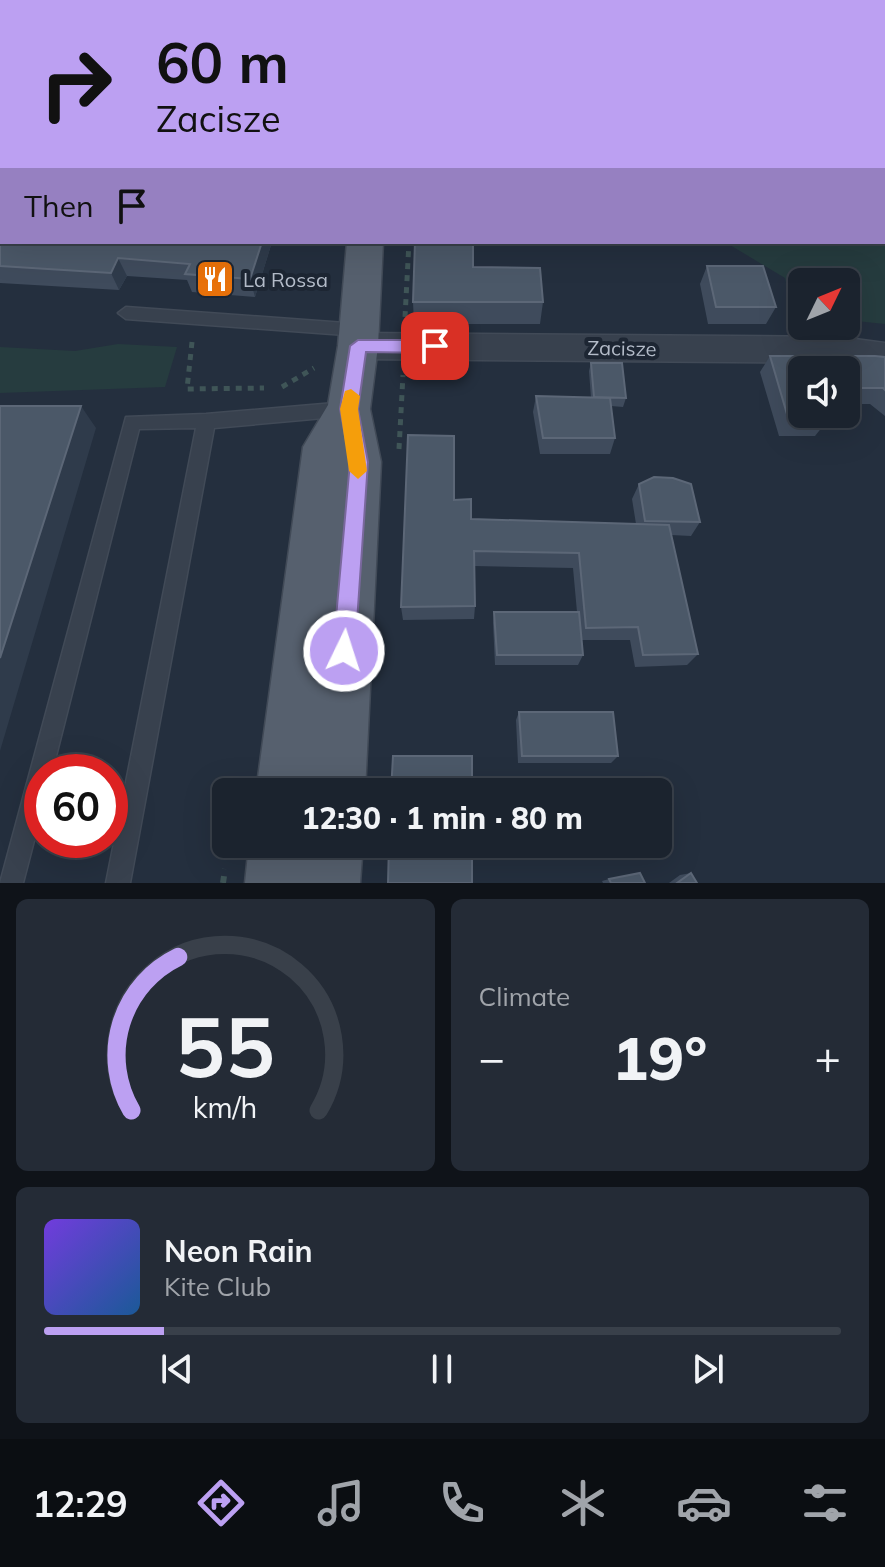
<!DOCTYPE html>
<meta charset="utf-8">
<style>
body{margin:0;font-family:Mulish,sans-serif;background:#242b36;color:#f1f3f6;height:100vh;display:flex;flex-direction:column;font-size:30px;white-space:nowrap}
*{box-sizing:border-box;margin:0}
p{font-size:26px;color:#a0a4aa}
.icon{flex:none;width:44px;height:44px;fill:none;stroke:currentColor;stroke-width:2;stroke-linecap:round;stroke-linejoin:round}
.map{position:relative;height:883px;overflow:hidden}
.side{display:flex;flex-direction:column;gap:16px;padding:16px;background:#0f1319;flex:1}
.side>*{flex:none}
.guide{position:absolute;left:0px;top:0px;width:886px;height:244px;box-shadow:0 8px 32px #0002,0 0 0 2px #39404a;background:#bca0f2;color:#111;overflow:hidden}
.needle{width:52px;rotate:47deg}
.buttons{position:absolute;left:788px;top:268px;display:grid;gap:16px}
.buttons a{display:grid;place-items:center;width:72px;height:72px;border-radius:12px;background:#1b232e;box-shadow:0 8px 32px #0002,0 0 0 2px #39404a;font-size:40px}
.speed{position:absolute;left:24px;top:754px;display:flex;gap:16px;font-size:40px;font-weight:700;text-align:center}
.speed>*{display:grid;place-content:center;width:104px;height:104px;border-radius:50%;background:#1b232e;box-shadow:0 8px 32px #0002,0 0 0 2px #39404a;line-height:1}
.speed .limit{border:12px solid #d22;background:#fff;color:#111}
.pin{position:absolute;display:grid;place-items:center;width:68px;height:68px;color:#fff;margin:-34px;border-radius:16px;box-shadow:0 4px 12px #0006}
.me{position:absolute;width:88px;margin:-44px;rotate:4deg;stroke-linejoin:round;filter:drop-shadow(0 0 6px #0008)}
.turn{display:flex;align-items:center;gap:28px;height:168px;padding:0 24px;font-size:36px}
.turn .icon{width:104px;height:104px;stroke-width:2.5}
.turn b{display:block;font-size:56px;line-height:68px}
.then{display:flex;align-items:center;height:76px;padding:0 24px;background:#0003;gap:16px;font-size:30px}
.big{font-size:60px;font-weight:800;line-height:1.1}
.side .widget{flex:1;display:flex;flex-direction:column;justify-content:center;gap:12px;min-width:0;padding:0 28px;border-radius:12px;background:#242b36}
.side .dial{align-items:center;gap:0}
.dial svg{height:208px;overflow:visible;fill:none;stroke:#39404a;stroke-width:7;stroke-linecap:round;text-anchor:middle}
.dial text{fill:#f1f3f6;stroke:none}
.song{display:flex;align-items:center;gap:24px}
.cover{width:96px;height:96px;border-radius:12px;background:linear-gradient(135deg,hsl(260 70% 55%),hsl(210 70% 35%))}
.played{height:8px;border-radius:4px;background:linear-gradient(90deg,#bca0f2 15%,#39404a 15%)}
.keys{display:flex;justify-content:space-around;direction:ltr}
.heat{display:flex;justify-content:space-between;align-items:center;font-size:44px;direction:ltr}
.side .tiles{flex:1;display:grid;gap:16px;grid-template-columns:1fr 1fr}
.widget:last-child{grid-column:span 2}
.trip{position:absolute;left:212px;top:778px;width:460px;height:80px;border-radius:12px;background:#1b232e;box-shadow:0 8px 32px #0002,0 0 0 2px #39404a;font-weight:800;line-height:80px;text-align:center}
.dock{display:flex;height:128px;justify-content:space-around;align-items:center;background:#0b0e12;color:#a0a4aa}
.dock .icon{width:56px;height:56px}
.dock .current{color:#bca0f2}
.dock b{font-size:36px;color:#f1f3f6}
.map>svg:first-child{display:block}
</style>
<div class="map">
<svg width="885" height="883" viewBox="0 0 885 883">
<rect width="100%" height="100%" fill="#242f3e"/>
<path fill="#263c3f" d="M885 96V324L846 320V282H802V320L794 319 785 278 725 242H884Z
M118 344 177 347 165 387 0 393V347L75 351Z"/>
<g fill="none" stroke-linecap="round" stroke-linejoin="round">
<g stroke="#414a57" stroke-width="3">
<path id="lane" d="M126 307 359 324 367 330 359 336 126 319 118 313Z
M346 402 352 404 355 409 352 414 346 416 214 428 130 883H106L196 428 139 429 52 772H42V810L23 883H0L126 417 206 414Z"/>
</g>
<g stroke="#414a57" stroke-width="3">
<path id="street" d="M843 0H867L868 2H844Z
M0 3H2V17H0Z
M884 34H885V50H884Z
M358 333 840 337 885 343V371L840 363 358 359 346 355 341 346 346 337Z"/>
</g>
<g stroke="#414a57" stroke-width="3">
<path id="primary" d="M394 0H422L393 2Z
M347 242H383L378 346 370 409 381 462 365 792H256L303 447 328 405 338 346Z
M249 844H363L360 883H245Z"/>
</g>
<path stroke="#3f5557" stroke-width="4" stroke-dasharray="4 4" stroke-linecap="butt" d="M598 0 603 2"/>
<path stroke="#3f5557" stroke-width="5" stroke-dasharray="6 6" stroke-linecap="butt" d="M405 317 409 242
M192 342 187 389 264 388
M282 387 314 368
M399 449 403 375"/>
<path stroke="#3f5557" stroke-width="6" stroke-dasharray="7 7" stroke-linecap="butt" d="M223 883 225 869"/>
<use href="#lane" fill="#38414e" fill-rule="evenodd"/>
<use href="#street" fill="#38414e" fill-rule="evenodd"/>
<use href="#primary" fill="#56606e" fill-rule="evenodd"/>
</g>
<path fill="#3f4b5c" d="M169 0H206L205 2Z
M759 0H838L839 2H760Z
M2 38V183L0 186V40Z
M0 230 2 242H272L255 297 192 292 187 280 127 276 119 290 0 283Z
M707 266 776 307 766 324H708L700 284Z
M473 267 543 302 540 324H414L413 302Z
M770 356 885 357V416L870 404H846V370H802L827 421 815 436H779L760 372Z
M591 363 626 398 623 407 611 406 615 438 610 454H540L533 412 536 396 591 398 589 371Z
M639 484 700 522 691 536 671 535 698 654 687 665 635 667 630 640H582L583 655 578 665H495L493 623 494 612H577L573 568 474 566 475 606 474 619 403 620 401 607 454 500 471 519 636 524 632 499Z
M519 712 618 756 611 763H518L516 720Z
M691 873 697 883H669L680 875Z
M609 879 645 883H603L602 881Z"/>
<path fill="#2f3b4b" d="M64 0H84L82 2H63Z
M262 242H272L255 297 250 279Z
M118 258 127 276 119 290 111 273Z
M81 406 96 428 0 751V658Z"/>
<path fill="#4b5868" stroke="#5c6777" stroke-width="2" d="M32 0H64L63 2H30Z
M286 0H330L329 2H285Z
M515 0H547V2H515Z
M770 0H838L839 2H795Z
M2 38V165H0V40Z
M0 230 2 231V242H262L250 279 185 274 190 264 118 258 111 273 0 266Z
M415 242H473V267L540 268 543 302H413Z
M707 266H763L776 307H716Z
M770 356H875L885 357V390L883 388H846V370H802V414H825L827 421H789Z
M591 363H622L626 398 594 397Z
M536 396 610 398 615 438H543Z
M0 406H81L0 658Z
M408 435 454 436V500L471 499V519L669 525 698 654 643 655 638 627 586 628 579 553 474 551 475 606 401 607Z
M654 477 673 478 691 484 700 522 645 521 639 484Z
M494 612H579L583 655H497Z
M519 712H613L618 756H522Z
M393 756H472V792H391Z
M389 844H472V883H388Z
M640 873 645 883H611L609 879Z
M691 873 697 883H677Z"/>
<path fill="#bca0f2" stroke="#7a689d" stroke-width="2" d="M358 340H435L443 346 435 353 366 352 358 409 368 462 355 651 352 659 344 662 337 659 333 651 350 462 340 409 350 346Z"/>
<path fill="#f59e0b" d="M351 389 360 396 358 409 367 471 358 479 349 471 340 409 345 391Z"/>
<defs>
<g id="restaurant-square" transform="scale(2)"><rect x="-9" y="-9" width="18" height="18" rx="4" fill="#e8710a" stroke="#1d2633"/><path d="M-5-6h1v4h1v-4h1v4h1v-4h1v5L-1.5 .5V6h-2V.5L-5-1ZM5-6V6H3V1.5H1.5Q1.5-4 5-6Z" fill="#fff"/></g>
</defs>
<g fill-rule="evenodd">
<use href="#restaurant-square" x="215" y="279"/>
</g>
<g text-anchor="middle" dominant-baseline="central" stroke-width="8" stroke-linejoin="round" paint-order="stroke">
<g font-size="20" fill="#b4bcc9" stroke="#1d2633" text-anchor="start">
<text x="243" y="279">La Rossa</text>
</g>
<g font-size="20" fill="#b4bcc9" stroke="#1d2633">
<text transform="translate(622 348) rotate(1)">Zacisze</text>
</g>
</g>
</svg>
<div class="buttons">
<a><svg class="needle" viewBox="-14 -14 28 28"><path d="M0-13l5 13h-10z" fill="#e53935"/><path d="M0 13l5-13h-10z" fill="#a0a4aa"/></svg></a>
<a><svg class="icon" aria-label="sound" viewBox="0 0 24 24"><path d="M4 9h4l5-4v14l-5-4H4zM17 9q2 3 0 6"/></svg></a>
</div>
<div class="speed"><div class="limit">60</div></div>
<div class="pin" style="left:435px;top:346px;background:#d93025"><svg class="icon" aria-label="arrive" viewBox="0 0 24 24"><path d="M6 21V4h12l-3 4 3 4H6"/></svg></div>
<svg class="me" style="left:344px;top:651px" viewBox="-20 -20 40 40"><circle r="17" fill="#bca0f2" stroke="#fff" stroke-width="3"/><path d="M0-11L8 9 0 5-8 9z" fill="#fff"/></svg>
<div class="trip">12:30 · 1 min · 80 m</div>
<div class="guide">
<div class="turn"><svg class="icon" aria-label="right" viewBox="0 0 24 24"><path d="M7 20v-9h11M14 6l5 5-5 5"/></svg><div><b>60 m</b>Zacisze</div></div>
<div class="then">Then<svg class="icon" aria-label="arrive" viewBox="0 0 24 24"><path d="M6 21V4h12l-3 4 3 4H6"/></svg></div>
</div>
</div>
<section class="side">
<div class="tiles">
<div class="widget dial"><svg viewBox="0 0 100 80">
<path d="M14 69A42 42 0 1 1 86 69"/>
<path d="M14 69A42 42 0 0 1 32 10" stroke="#bca0f2"/>
<text x="50" y="56" font-size="32" font-weight="700">55</text>
<text x="50" y="72" font-size="11">km/h</text>
</svg></div>
<div class="widget"><p>Climate</p>
<div class="heat"><a>−</a><b class="big">19°</b><a>+</a></div>
</div>
<div class="widget">
<div class="song"><i class="cover"></i><div><b>Neon Rain</b><p>Kite Club</p></div></div>
<div class="played"></div>
<div class="keys"><svg class="icon" aria-label="previous" viewBox="0 0 24 24"><path d="M18 5L8 12l10 7zM5 5v14"/></svg><svg class="icon" aria-label="pause" viewBox="0 0 24 24"><path d="M8 5v14M16 5v14"/></svg><svg class="icon" aria-label="next" viewBox="0 0 24 24"><path d="M6 5l10 7-10 7zM19 5v14"/></svg></div>
</div>
</div>
</section>
<nav class="dock">
<b>12:29</b>
<svg class="icon current" aria-label="directions" viewBox="0 0 24 24"><path d="M12 3l9 9-9 9-9-9zM9 14v-3h6M13 9l2 2-2 2"/></svg>
<svg class="icon" aria-label="music" viewBox="0 0 24 24"><path d="M9 18V5l10-2v13"/><circle cx="6" cy="18" r="3"/><circle cx="16" cy="16" r="3"/></svg>
<svg class="icon" aria-label="phone" viewBox="0 0 24 24"><path d="M5 4h4l2 5-3 2q2 4 5 5l2-3 5 2v4C11 20 4 13 5 4z"/></svg>
<svg class="icon" aria-label="climate" viewBox="0 0 24 24"><path d="M12 3v18M4 7l16 10M4 17L20 7"/></svg>
<svg class="icon" aria-label="car" viewBox="0 0 24 24"><path d="M5 17H2v-5l4-1 3-4h7l3 4 3 1v5h-3M9 17h6M6 11h13"/><circle cx="7" cy="17" r="2"/><circle cx="17" cy="17" r="2"/></svg>
<svg class="icon" aria-label="filters" viewBox="0 0 24 24"><path d="M4 7h16M4 17h16"/><circle cx="9" cy="7" r="2"/><circle cx="15" cy="17" r="2"/></svg>
</nav>
